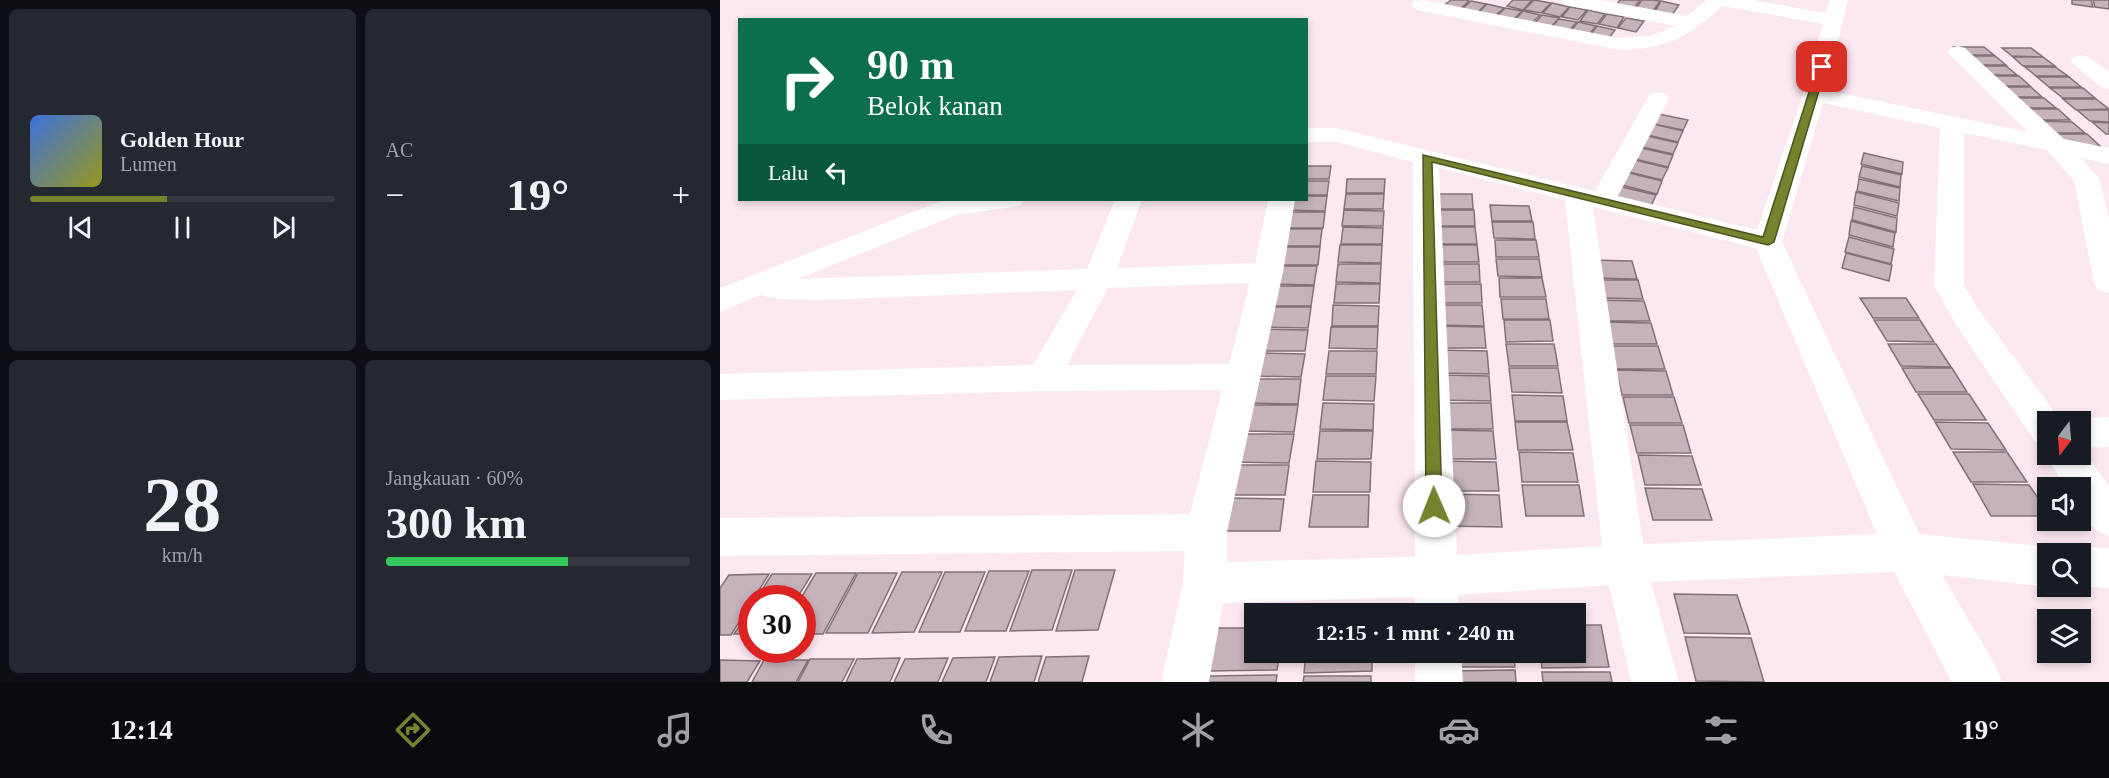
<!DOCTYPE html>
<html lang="id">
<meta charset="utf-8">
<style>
body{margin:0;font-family:Georgia,serif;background:#242831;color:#f1f3f6;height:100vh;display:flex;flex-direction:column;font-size:22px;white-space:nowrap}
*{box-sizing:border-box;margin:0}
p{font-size:20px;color:#9ea1a6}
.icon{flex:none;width:33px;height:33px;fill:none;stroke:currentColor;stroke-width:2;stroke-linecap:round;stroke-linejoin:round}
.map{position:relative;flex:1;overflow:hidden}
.side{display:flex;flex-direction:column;gap:9px;padding:9px;background:#0d0f14;width:720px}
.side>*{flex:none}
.hud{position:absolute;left:18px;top:18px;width:570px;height:183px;border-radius:0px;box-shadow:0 3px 9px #0003;background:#0b6e4f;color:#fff;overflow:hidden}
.needle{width:39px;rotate:196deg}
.tools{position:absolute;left:1317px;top:411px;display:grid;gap:12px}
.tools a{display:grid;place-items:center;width:54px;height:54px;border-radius:0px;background:#171b24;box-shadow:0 3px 9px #0003;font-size:30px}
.speed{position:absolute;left:18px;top:585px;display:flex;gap:12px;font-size:30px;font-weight:700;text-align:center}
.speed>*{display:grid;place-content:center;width:78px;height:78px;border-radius:50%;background:#171b24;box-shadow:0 3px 9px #0003;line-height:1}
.speed .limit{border:9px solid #d22;background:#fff;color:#111}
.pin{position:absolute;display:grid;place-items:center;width:51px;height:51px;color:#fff;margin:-26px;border-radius:12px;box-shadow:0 3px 9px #0006}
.me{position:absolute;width:66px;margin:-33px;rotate:359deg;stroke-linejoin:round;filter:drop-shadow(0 0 4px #0008)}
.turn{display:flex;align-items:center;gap:21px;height:126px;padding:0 30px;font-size:27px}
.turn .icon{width:78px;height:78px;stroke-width:2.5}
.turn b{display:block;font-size:42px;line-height:51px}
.then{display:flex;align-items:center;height:57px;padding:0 30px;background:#0003;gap:12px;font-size:22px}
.big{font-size:45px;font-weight:700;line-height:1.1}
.side .tile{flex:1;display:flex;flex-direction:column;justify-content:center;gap:9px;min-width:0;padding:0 21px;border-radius:9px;background:#242831}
.side .dial{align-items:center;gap:0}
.dial b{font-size:78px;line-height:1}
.song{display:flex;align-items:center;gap:18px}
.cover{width:72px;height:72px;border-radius:9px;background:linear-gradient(135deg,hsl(220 70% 55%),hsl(60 70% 35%))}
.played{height:6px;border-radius:3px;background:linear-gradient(90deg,#77822f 45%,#363941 45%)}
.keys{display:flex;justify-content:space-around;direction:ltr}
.heat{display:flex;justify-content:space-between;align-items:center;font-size:33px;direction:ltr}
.charge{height:9px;border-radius:4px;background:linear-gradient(90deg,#34c759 60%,#363941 0)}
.side .tiles{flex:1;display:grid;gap:9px;grid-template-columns:repeat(2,1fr)}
.trip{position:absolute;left:524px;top:603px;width:342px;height:60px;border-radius:0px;background:#171b24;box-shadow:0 3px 9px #0003;font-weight:700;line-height:60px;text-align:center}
.tab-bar{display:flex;height:96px;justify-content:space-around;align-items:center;background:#090b0e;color:#9ea1a6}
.tab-bar .icon{width:42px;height:42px}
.tab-bar .selected{color:#77822f}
.tab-bar b{font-size:27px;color:#f1f3f6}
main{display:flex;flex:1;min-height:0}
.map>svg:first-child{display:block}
</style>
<main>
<section class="side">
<div class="tiles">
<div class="tile">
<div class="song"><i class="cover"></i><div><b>Golden Hour</b><p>Lumen</p></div></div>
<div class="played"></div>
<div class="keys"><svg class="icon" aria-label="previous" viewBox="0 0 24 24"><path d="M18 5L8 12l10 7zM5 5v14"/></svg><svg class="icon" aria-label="pause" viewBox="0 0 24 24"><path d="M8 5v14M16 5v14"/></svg><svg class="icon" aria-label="next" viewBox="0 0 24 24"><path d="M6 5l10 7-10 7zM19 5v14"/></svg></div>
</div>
<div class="tile"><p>AC</p>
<div class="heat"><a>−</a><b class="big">19°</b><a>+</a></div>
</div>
<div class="tile dial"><b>28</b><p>km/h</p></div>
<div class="tile"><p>Jangkauan · 60%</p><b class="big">300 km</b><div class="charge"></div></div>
</div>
</section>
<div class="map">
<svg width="1389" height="682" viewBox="0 0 1389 682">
<rect width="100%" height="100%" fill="#fce8f1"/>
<path fill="#c5b2bb" stroke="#827179" stroke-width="1.5" d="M731 0H746L749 1 738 11 722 7Z
M793 0H812L803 10 787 6Z
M814 0 831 3 821 13 804 10Z
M900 0H920L914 8 897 4Z
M922 0H933L940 1 933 11 916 8Z
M1352 0H1371L1373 7 1352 4Z
M1373 0H1389V9L1375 7Z
M751 1 766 4 756 14 740 11Z
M941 1 959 5 952 15 935 11Z
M832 3 849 7 840 17 823 13Z
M767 4 784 8 773 18 757 14Z
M850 7 867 10 858 20 842 17Z
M785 8 802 11 791 22 775 18Z
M868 10 885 14 877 24 860 21Z
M803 11 820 15 810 25 793 22Z
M887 14 904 17 897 28 879 24Z
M822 15 839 18 829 29 812 26Z
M906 18 924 21 916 32 898 28Z
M839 19 857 22 847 33 830 29Z
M858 22 876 26 867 37 849 33Z
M877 26 895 30 887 41 869 37Z
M1234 47H1264L1274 55H1244Z
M1282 48H1311L1323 57 1292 56Z
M1245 56H1275L1286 65H1255Z
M1293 57H1323L1335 66H1303Z
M1256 66H1286L1297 75H1266Z
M1305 67H1335L1348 76H1316Z
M1267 76H1299L1310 86H1278Z
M1317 77H1349L1361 87H1329Z
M1279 87H1311L1322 97H1290Z
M1330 88H1363L1375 98H1343Z
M1291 98H1324L1336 108H1303Z
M1343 99H1376L1389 109 1356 110Z
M1304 109H1338L1350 120H1316Z
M1357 110H1389V122L1370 121Z
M934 113 968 120 963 130 929 123Z
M1318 121 1352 122 1365 133H1330Z
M1372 122 1389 123V134H1386Z
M929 123 963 131 958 142 923 134Z
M1332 134H1367L1380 146H1345Z
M923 135 958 143 953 154 918 146Z
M917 147 953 155 948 167 911 158Z
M1144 153 1183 162 1182 174 1141 164Z
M911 159 948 168 942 180 905 171Z
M586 166H611L609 179H586Z
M1142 166 1181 175 1180 187 1139 177Z
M905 172 942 181 937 194 898 184Z
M627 179H665L664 193H626Z
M1139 179 1180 188 1179 201 1137 191Z
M586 181H609L607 195H586Z
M898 186 936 195 930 208 892 199Z
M1136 192 1179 203 1177 216 1134 205Z
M626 194H664L663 209H624Z
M714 194H752L753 209H714Z
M586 196H607L605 211 566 210 568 200H586Z
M770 205 809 206 812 221H772Z
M1134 207 1177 218 1176 232 1132 220Z
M624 210 664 211 663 226H622Z
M714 210H754L755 226H715Z
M565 212H605L603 228H562Z
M1131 221 1175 233 1173 247 1129 235Z
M772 222H813L815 239 774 238Z
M623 227 663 228 662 244H621Z
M715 227H755L757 244H715Z
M562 229H602L600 246H558Z
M1129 237 1174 249 1171 264 1125 252Z
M775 240H816L819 257H776Z
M620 245H662L661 263 618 262Z
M715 245H757L759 262H716Z
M558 247H600L598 265H554Z
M1126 253 1172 265 1169 281 1122 268Z
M776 259H819L822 277 778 276Z
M869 260 912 261 917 279 874 278Z
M618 264H661L660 283 616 282Z
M716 264H759L760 282H717Z
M554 266H597L594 285 550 284Z
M779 278H822L826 297H780Z
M874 280H918L923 299 879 298Z
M616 284H660L659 303H614Z
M717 284H761L762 303H717Z
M550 286H594L591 306H546Z
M1140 298H1186L1199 318H1153Z
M781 299H826L829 319H783Z
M879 300 924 301 930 321H884Z
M613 305 659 306 658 326H612Z
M717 305H762L764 326 717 325Z
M546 307H591L588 328 542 327Z
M784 320H830L833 341 786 342Z
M1154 320H1200L1214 342 1167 341Z
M885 322 931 323 937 344H890Z
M717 326 764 327 766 348H718Z
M611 327H658L657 349 609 348Z
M541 329 588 330 585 351H537Z
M786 344H834L838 366H789Z
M1168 344H1216L1231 367 1181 366Z
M890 346H938L945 369H896Z
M718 350 767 351 769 374 719 373Z
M609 351H657L656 374H606Z
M537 353 585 354 581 377 532 376Z
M789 368H838L842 393 792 392Z
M1182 368H1232L1247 392H1196Z
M896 370 946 371 953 395H902Z
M719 375 769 376 771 401 719 400Z
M606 376H656L654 401 603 400Z
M531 379H581L578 404 526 403Z
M1198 394H1249L1266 420H1214Z
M792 395 843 396 847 421H795Z
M903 397H954L962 423H909Z
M603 403 654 404 653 430 600 429Z
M720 403H771L773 429H720Z
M526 405H578L574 432 521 431Z
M795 422H847L853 450H798Z
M1215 422 1268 423 1286 450 1231 449Z
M910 425H963L971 453H917Z
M721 430 773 431 776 459H721Z
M600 431H653L651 459H597Z
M521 434H574L569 463 515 462Z
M799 452 853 453 858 482H802Z
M1233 452H1287L1307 482H1251Z
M918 455 972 456 981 485H925Z
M596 461 651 462 650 492H593Z
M721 461 776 462 779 491H722Z
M514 465H569L565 495H508Z
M1253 484 1309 485 1328 512V516H1271Z
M802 485H859L864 516H806Z
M925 488 982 489 992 520H933Z
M723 494 779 495 782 527 723 526Z
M593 495H649L648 527H589Z
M508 498 564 499 560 531H501Z
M312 570H352L332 630 290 631Z
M355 570H395L378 630 336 631Z
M269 571H309L286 631H245Z
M182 572H222L194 632 152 633Z
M225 572H265L240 632H199Z
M96 573H136L103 634H82L81 598Z
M138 573H177L148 633H106Z
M49 574 11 635H0V588L9 575Z
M52 574H92L77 598H37Z
M954 594 1017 595 1030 634 964 633Z
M32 607V634H14Z
M855 625H881L889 667 822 668 820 652H855Z
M497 628H534V652H560L557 670 490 671Z
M965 637 1031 638 1044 682 976 681Z
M586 652H652V671L584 673Z
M727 652H793L795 667H728Z
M322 656 314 682H270L279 657Z
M369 656 362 682H318L326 657Z
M275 657 266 682H222L233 658Z
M180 658 170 682H126L137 659Z
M228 658 218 682H174L185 659Z
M90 659H134L122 682H78Z
M0 660 40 661 27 682H0Z
M44 660H88L76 682H32Z
M795 670 796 682H728V671Z
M822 672H890L892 682H823Z
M557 675 556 682H488L490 676Z
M584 676H651V682H583Z"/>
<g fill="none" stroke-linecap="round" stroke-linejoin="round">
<path fill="#fff" fill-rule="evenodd" d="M704 0 899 38 930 36 955 26 850 6 843 4 841 0H880L968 16 986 0H1033L1106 13 1110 0H1128L1106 90 1308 132 1231 56 1228 52 1231 48 1238 46 1245 48 1344 139 1389 148V164L1361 158 1380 180 1389 218V293L1378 290 1374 283 1354 181 1327 150 1244 133V285L1259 310 1341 421 1328 422V446L1315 441 1236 325 1214 285 1220 128 1103 103 1062 242 1199 534 1328 547 1343 553 1328 554V587L1222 575 1275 665 1282 682H1232L1174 572 931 582 959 682H911L889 585 738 595 739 614H695V597L503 603 489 682H441L463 583 465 551 0 556V518L470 514 502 390 323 391 0 400V374L313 365 357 290 100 300 60 299 40 295 0 312V288L221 201 304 200 300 206 236 215 78 279 367 269 395 200H422L397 268 535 263 548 200H575L563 272 507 532V562L695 557 693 162 616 142H586V128H616L875 191 927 99 930 94 938 92 946 94 949 99 898 196 1037 230 1083 94 1103 24 1002 6C968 38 946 49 899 50L701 11 694 9 692 5 694 1ZM719 168 845 200 882 546 737 555ZM873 207 1036 248 1157 534 923 544ZM530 283 509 364 347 365 388 288Z
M1361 55 1368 57 1389 72V89L1381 87 1354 65 1350 61 1354 57Z
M1389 417V447L1361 448 1389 486V536C1364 527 1360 512 1360 488H1346L1325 454 1328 449V454H1360V422H1350L1360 418Z
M1360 547 1389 548V588L1359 586 1360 554H1345Z
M695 652H741L743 682H695Z"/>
</g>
<path fill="#77822f" stroke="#4d541f" stroke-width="1.5" d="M1102 64 1106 67 1054 242 1048 245 712 162 722 506 720 511 714 513 708 511 706 506 703 155 1043 237 1097 67Z"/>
</svg>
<div class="tools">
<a><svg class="needle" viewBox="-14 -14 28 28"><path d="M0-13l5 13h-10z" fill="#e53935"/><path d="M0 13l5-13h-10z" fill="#9ea1a6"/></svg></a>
<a><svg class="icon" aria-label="sound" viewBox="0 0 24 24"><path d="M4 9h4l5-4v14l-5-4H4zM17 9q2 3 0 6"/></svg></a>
<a><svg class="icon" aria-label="search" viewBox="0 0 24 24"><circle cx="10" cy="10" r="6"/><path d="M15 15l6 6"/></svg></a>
<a><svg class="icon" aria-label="layers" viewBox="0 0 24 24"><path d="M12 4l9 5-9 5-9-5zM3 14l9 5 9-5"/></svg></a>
</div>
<div class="speed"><div class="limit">30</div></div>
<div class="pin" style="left:1102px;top:67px;background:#d93025"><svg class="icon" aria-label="arrive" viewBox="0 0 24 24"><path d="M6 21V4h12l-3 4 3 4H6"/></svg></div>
<svg class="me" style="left:714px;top:506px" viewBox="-20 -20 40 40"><circle r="19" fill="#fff"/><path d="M0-13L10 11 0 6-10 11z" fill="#77822f"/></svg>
<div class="trip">12:15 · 1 mnt · 240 m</div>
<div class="hud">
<div class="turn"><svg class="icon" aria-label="right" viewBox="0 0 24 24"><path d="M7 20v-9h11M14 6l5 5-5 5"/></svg><div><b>90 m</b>Belok kanan</div></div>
<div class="then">Lalu<svg class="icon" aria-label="left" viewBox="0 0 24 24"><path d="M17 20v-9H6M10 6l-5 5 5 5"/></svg></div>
</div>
</div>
</main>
<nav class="tab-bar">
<b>12:14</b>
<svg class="icon selected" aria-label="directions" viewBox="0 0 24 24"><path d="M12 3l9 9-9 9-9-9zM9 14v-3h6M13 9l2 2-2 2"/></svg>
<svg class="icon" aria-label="music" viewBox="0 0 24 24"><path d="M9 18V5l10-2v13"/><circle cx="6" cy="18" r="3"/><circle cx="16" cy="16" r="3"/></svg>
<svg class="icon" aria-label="phone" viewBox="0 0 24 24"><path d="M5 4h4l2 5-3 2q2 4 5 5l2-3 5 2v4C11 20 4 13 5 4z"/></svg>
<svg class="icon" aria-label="climate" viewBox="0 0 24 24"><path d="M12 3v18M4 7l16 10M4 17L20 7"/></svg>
<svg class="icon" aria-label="car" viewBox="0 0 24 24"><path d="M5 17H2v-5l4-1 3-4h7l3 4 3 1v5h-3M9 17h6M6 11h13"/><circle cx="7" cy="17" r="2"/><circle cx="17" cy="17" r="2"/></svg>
<svg class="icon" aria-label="filters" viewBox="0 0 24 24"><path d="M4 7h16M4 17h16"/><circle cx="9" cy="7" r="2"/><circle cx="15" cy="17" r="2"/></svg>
<b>19°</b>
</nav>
